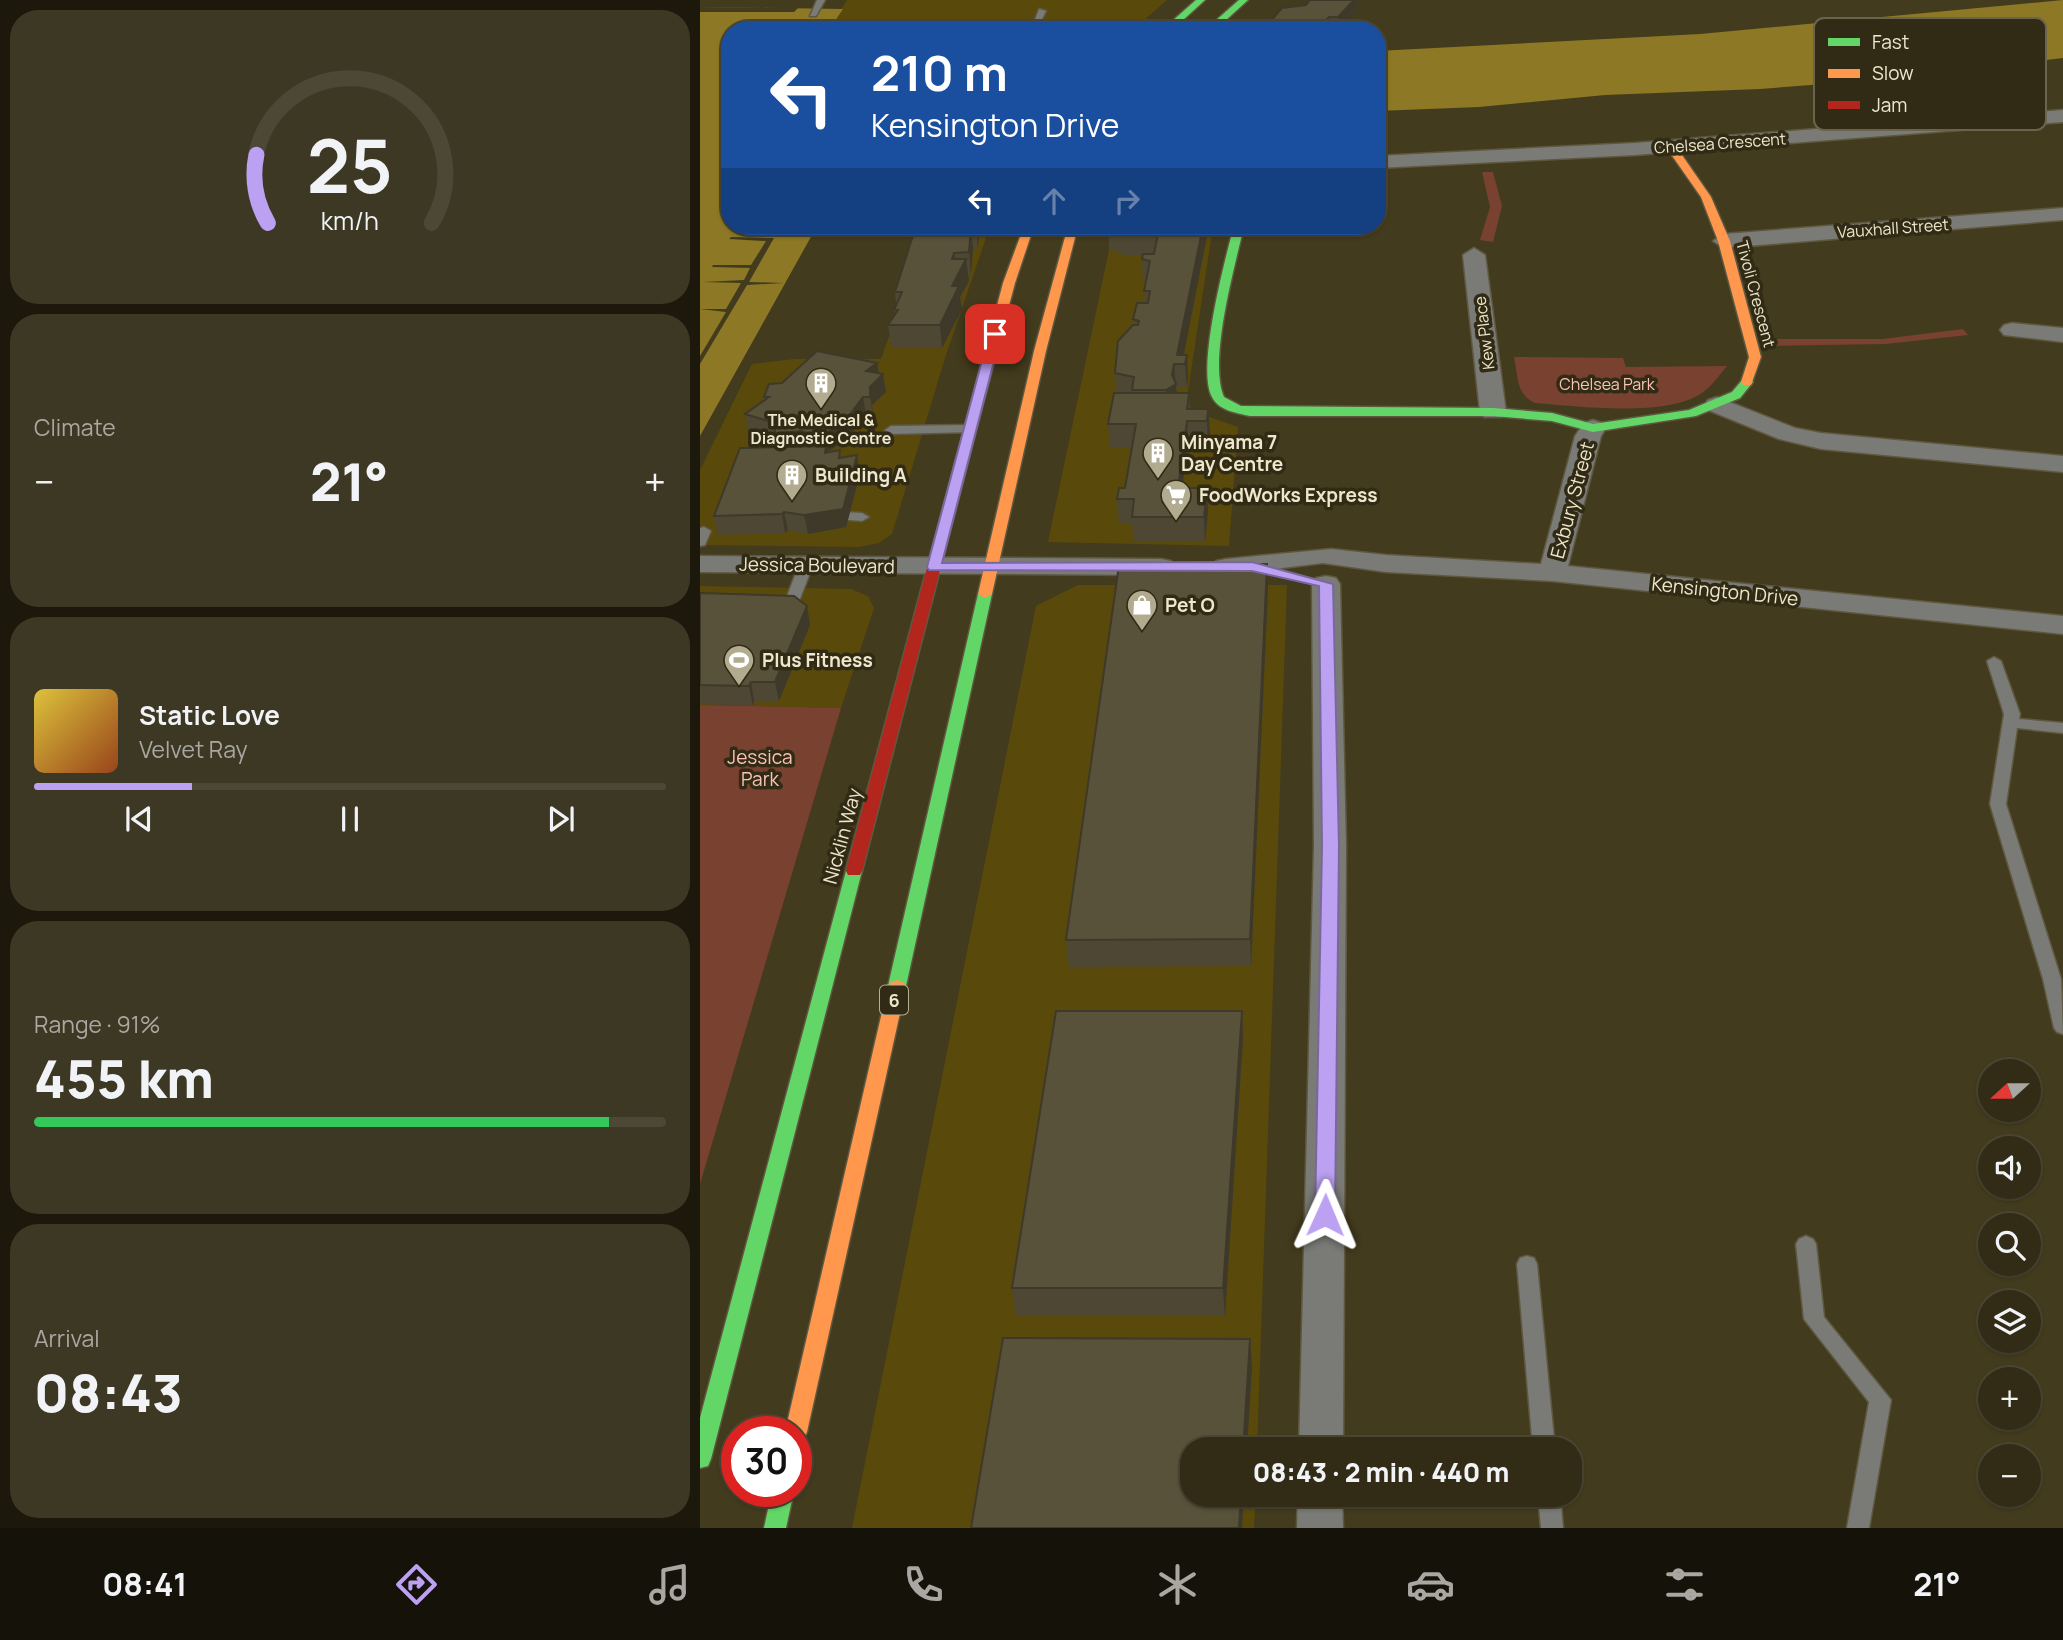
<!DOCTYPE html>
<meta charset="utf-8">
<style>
body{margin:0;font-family:Manrope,sans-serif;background:#3d3823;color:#f1f3f6;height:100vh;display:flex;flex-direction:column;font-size:26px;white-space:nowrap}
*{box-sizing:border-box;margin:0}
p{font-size:23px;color:#a8a7a1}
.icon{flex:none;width:38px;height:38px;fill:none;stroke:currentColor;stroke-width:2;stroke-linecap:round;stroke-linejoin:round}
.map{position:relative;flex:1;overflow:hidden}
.panel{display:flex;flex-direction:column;gap:10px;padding:10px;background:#1c180c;width:700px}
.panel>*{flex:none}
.hud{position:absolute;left:21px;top:21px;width:665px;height:214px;border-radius:28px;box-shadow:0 2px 5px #0004,0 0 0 2px #4d4835;background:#1a4fa0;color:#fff;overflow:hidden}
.needle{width:46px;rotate:249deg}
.fabs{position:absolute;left:1278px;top:1059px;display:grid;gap:14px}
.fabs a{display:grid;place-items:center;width:63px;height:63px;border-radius:50%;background:#322c16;box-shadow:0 2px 5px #0004,0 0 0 2px #4d4835;font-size:35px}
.speed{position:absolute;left:21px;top:1416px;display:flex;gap:14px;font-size:35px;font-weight:700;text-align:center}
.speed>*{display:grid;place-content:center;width:91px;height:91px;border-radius:50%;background:#322c16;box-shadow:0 2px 5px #0004,0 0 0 2px #4d4835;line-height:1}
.speed .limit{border:10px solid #d22;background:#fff;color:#111}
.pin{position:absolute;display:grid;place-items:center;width:60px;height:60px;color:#fff;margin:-30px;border-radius:14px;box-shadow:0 4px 10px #0006}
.me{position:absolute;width:77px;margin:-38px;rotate:1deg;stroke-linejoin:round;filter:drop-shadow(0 0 5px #0008)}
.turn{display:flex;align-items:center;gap:24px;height:147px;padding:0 35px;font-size:32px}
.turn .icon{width:91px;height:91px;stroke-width:2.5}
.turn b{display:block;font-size:49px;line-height:60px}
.lanes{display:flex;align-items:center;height:66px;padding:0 35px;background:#0003;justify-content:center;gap:35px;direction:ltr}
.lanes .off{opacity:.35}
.big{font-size:52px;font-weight:800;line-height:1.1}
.panel .tile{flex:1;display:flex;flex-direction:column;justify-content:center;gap:10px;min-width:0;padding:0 24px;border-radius:28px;background:#3d3823}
.panel .dial{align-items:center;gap:0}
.dial svg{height:182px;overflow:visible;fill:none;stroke:#4d4835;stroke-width:7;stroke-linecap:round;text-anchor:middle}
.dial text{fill:#f1f3f6;stroke:none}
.song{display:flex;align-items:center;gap:21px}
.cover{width:84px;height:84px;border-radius:10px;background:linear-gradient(135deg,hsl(50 70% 55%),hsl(20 70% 35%))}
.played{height:7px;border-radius:4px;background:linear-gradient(90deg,#bca0f2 25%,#4d4835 25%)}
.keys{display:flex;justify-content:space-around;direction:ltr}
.heat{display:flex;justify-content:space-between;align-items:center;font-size:38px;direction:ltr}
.charge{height:10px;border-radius:5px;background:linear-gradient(90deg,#34c759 91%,#4d4835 0)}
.trip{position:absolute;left:480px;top:1437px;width:402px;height:70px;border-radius:28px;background:#322c16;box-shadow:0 2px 5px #0004,0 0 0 2px #4d4835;font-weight:800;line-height:70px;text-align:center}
.dock{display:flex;height:112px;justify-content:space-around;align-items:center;background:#141209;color:#a8a7a1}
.dock .icon{width:49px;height:49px}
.dock .current{color:#bca0f2}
.dock b{font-size:32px;color:#f1f3f6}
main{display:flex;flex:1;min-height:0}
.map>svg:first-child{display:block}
</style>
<main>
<section class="panel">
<div class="tile dial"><svg viewBox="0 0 100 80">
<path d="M14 69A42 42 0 1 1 86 69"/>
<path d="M14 69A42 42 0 0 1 9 39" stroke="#bca0f2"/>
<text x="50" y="56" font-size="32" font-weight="700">25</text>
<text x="50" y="72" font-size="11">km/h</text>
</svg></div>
<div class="tile"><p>Climate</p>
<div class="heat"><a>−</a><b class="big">21°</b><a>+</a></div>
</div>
<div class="tile">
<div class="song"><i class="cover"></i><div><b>Static Love</b><p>Velvet Ray</p></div></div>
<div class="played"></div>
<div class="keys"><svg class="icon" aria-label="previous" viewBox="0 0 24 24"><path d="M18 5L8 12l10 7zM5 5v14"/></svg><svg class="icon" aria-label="pause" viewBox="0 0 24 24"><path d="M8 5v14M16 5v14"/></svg><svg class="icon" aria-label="next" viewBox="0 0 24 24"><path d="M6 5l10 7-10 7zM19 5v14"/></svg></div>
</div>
<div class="tile"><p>Range · 91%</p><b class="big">455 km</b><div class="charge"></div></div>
<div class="tile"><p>Arrival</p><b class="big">08:43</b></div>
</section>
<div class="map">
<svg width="1363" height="1528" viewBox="0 0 1363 1528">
<rect width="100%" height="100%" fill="#433b1d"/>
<path fill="#594a0b" d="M147 0H467L433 30H129Z
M229 226H290L245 358 192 534 179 543 159 547 0 545V470L52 364 94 359H181Z
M414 226H513L486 404 501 414 538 427 529 546 348 542Z
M378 585H587L557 1449H492V1494L556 1495 554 1528H152L336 606Z
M0 586 151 589 168 596 174 608 141 708 0 705Z"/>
<path fill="#79412f" d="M782 172H793L802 206 793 242 780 240 790 207Z
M1263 329 1268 335 1186 344 1070 346 1069 339H1182Z
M814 357 923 358 926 367 1027 366C1020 374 1014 383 1006 390 972 419 877 406 835 403 816 395 818 376 814 357Z
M0 705 141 708 0 1184Z"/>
<path fill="#8d7825" d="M1363 0V58L1189 79 1060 89 905 95 779 107 677 111V51L1000 34Z
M0 7 143 9 129 30H30V164L26 191 30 194V226H117L0 436Z"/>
<path fill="#433b1d" d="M0 7 98 8 94 12H0Z
M31 237 74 238 49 282 84 283 47 285 0 364V356L26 312 0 309H26L41 283 3 282 44 280 50 268 12 267 13 265H51L66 241 29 239Z"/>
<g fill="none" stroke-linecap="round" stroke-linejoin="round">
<g stroke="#5e5840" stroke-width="3">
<path id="lane" d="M117 0H125L116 16H110Z
M339 9 346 11 339 25H333Z
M271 425 275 426V432L191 434 185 430 191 426Z
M128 511 162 513 169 517 162 521 123 518 121 515 123 512Z
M4 527 11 531 5 545 0 546V528Z
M106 561 113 565 96 609 89 613 84 612 82 609 99 565Z
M1294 657 1301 661 1320 714 1319 719 1363 723V733L1317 728 1306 804 1361 979 1363 1034 1357 1032 1354 1028 1343 979 1290 804 1304 714 1287 661Z
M1106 1236 1113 1239 1116 1244 1124 1317 1191 1400 1169 1528H1147L1169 1402 1104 1319 1096 1244 1099 1239Z
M827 1256 834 1258 837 1264 855 1449H833L817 1264 820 1258Z
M838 1494H860L863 1528H841Z"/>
</g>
<g stroke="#5e5840" stroke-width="3">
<path id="street" d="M1363 110V122L935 155 677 168V156L935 143Z
M1363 208V220L1024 248 1013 241 1024 234Z
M774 248 785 255 806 412 802 417H784L780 412 763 255Z
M1312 323 1363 328V342L1304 335 1300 330 1304 325Z
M1017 397 1095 428 1121 433 1363 456V472L1121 449 1079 439 1008 410 1004 405 1008 400Z
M893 420 902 423 906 428 901 436 868 566 1363 616V634L852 581 686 572 623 563 526 575 516 573 512 567 516 561 526 559 631 549 686 555 841 564 875 436 884 423Z
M0 556 461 559 471 561 475 567 471 573 461 575 0 572Z
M626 576 636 578 640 584 646 846 643 1449H599L614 846 612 584 616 578Z
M598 1494H642L643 1528H597Z"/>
</g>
<g stroke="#5e5840" stroke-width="3">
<path id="fast" d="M496 0H505L472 30H462Z
M539 0H548L515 30H505Z
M534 226H544C535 266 508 361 524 397L541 406 793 408 852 413 893 424 989 410 1032 392 1043 379H1051L1053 382 1040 398 996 416 893 432 852 421 793 416H550C537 413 519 411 512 397 496 369 525 259 534 226Z
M285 590 292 594 206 986 203 990H191L188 986 278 594Z
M154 866 162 871 11 1459 8 1466 0 1468V1418L146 871Z
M72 1491H94L86 1528H64Z"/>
</g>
<g stroke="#5e5840" stroke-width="3">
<path id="slow" d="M967 145H975L1011 197 1030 241 1061 357 1051 385H1043L1041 382 1049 357 1018 241 1001 197 966 147Z
M324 226H334L315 283 281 411 279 414H271L269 411 303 283Z
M368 226H378L346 351 292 594 285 598 278 594 334 351Z
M197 980 203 982 206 986 107 1432 104 1438 96 1441V1432H85L188 986 191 982Z"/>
</g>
<g stroke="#5e5840" stroke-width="3">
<path id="jam" d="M275 407 281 411 162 871 160 875H148L146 871 269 411Z"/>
</g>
<use href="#lane" fill="#7a7a76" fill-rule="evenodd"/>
<use href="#street" fill="#7a7a76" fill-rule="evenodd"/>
<use href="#fast" fill="#63d668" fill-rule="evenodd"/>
<use href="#slow" fill="#ff974d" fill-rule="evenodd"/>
<use href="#jam" fill="#b3261e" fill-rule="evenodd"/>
</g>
<path fill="#4d4733" d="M606 5 657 10 640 30H563Z
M216 226H279L278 248 273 249 271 274H268L269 281 260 297 262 309 242 348H192L188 325 195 315 194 310 196 304 195 292Z
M408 226H506L507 236 483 355H487L488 378 487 387H476L477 393H489L490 409H508L510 433 508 445H488L482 488 508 512 505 541H434L432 524H419L417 499 425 488 432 448H410L408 424 417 393 415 373 434 325 433 319 445 303 444 291 446 281H443L442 259 443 255H424L409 249Z
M179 373 183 374 186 392 172 405 173 415H166L147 439 128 452 141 457 157 455 160 474 146 527 108 534 88 530 85 533 18 535 14 516 78 447 77 441 49 432 45 414 64 400V397L82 383Z
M568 589 551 966 369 967 366 940Z
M0 593 107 606 110 625 79 701H54L53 706 0 704Z
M542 1011 543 1038 525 1316H316L312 1288Z"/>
<path fill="#3e3929" d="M654 0H657V10L640 30H639L638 17Z
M629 17 630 30H623L624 22Z
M276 226H279L278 248 276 227Z
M503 226H506L507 236 482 364 477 355Z
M271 227 273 249 271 274 269 252Z
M254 253 257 275 266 259 269 281 260 297 262 309 242 348 240 325 252 286V259Z
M487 355 488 378 487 387 485 364Z
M177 363 180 378 183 374 186 392 172 405 173 415 166 371Z
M474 364 478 408 468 413 466 390 472 375Z
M163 397 166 415 147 439 123 455 120 437Z
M508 409 510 433 508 445 507 421Z
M487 421 488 445 479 512 478 488Z
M101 431 104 449 79 452 75 434Z
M157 455 160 474 146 527 108 534 104 515Z
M507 488 508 512 505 541 504 517Z
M84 512 88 530 85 533 82 514Z
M567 564 568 589 551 966 550 939Z
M107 606 110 625 79 701 75 682Z
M51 682 54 701 53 706 49 686Z
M542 1011 543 1038 525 1316 523 1288Z
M550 1339 552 1368 547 1449H543Z
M541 1494H544L542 1528H539Z"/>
<path fill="#59523b" stroke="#3e3929" stroke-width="2" d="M610 0H654L638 17H629L624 22H629L623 30H563L582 8 606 5Z
M216 226H276V227H271L269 252 254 253 252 259H266L252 286H259L240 325H188L198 310H194L202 292H195Z
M408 226H503L477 355H487L485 364H474L472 375 476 384 466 390H432L434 377 415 373 418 341 433 325H438L439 321 433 319 437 303H448L450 291H444L450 261 442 259 443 254H454L458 234 423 233 408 228Z
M117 351 177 363 166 371 183 374 170 387V397H163L145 421 120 437 101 431 75 434V423L45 414 69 397H64L69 384 82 383Z
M414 393H489L487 409H508L507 421H487L478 488H507L504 517H432L434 499H417L419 488H425L436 424H408Z
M126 446 125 453 140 450 139 458 157 455 143 509 104 515 84 512 82 514 14 516 40 448Z
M567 564 550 939 366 940 419 565Z
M0 593 94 596 107 606 75 682H51L49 686 0 685Z
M356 1011H542L523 1288H312Z
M303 1338 550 1339 543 1449H492V1494H541L539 1528H271Z"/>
<path fill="#bca0f2" stroke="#7a689d" stroke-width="2" d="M295 330 301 334 242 563 552 562 633 584 639 846 635 1215 632 1220H618L615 1215 622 846 619 586 552 571 229 570 227 567 289 334Z"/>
<defs>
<g id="building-pin" transform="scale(1.575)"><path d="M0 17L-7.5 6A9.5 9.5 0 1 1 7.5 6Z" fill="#b2ab8f" stroke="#312b16"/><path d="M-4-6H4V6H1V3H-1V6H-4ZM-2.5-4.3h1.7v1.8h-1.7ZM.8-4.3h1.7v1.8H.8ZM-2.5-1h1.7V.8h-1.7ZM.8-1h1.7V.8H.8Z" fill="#fff"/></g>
<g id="supermarket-pin" transform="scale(1.575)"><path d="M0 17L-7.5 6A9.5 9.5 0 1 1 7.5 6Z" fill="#b2ab8f" stroke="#312b16"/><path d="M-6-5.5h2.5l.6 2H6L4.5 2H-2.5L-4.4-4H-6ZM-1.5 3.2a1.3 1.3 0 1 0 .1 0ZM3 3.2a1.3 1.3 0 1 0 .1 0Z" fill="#fff"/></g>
<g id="shop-pin" transform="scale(1.575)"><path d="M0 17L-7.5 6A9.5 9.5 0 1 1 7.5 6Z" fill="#b2ab8f" stroke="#312b16"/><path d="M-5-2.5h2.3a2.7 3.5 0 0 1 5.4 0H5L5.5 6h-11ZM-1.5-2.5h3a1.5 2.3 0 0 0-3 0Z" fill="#fff"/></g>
<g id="stadium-pin" transform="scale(1.575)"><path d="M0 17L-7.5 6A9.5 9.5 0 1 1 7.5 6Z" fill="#b2ab8f" stroke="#312b16"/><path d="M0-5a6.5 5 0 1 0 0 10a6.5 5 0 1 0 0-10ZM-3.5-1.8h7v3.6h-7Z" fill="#fff"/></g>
</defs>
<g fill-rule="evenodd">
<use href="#building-pin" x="121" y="383"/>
<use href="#building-pin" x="458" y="453"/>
<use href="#building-pin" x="92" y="475"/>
<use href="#supermarket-pin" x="476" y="495"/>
<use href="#shop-pin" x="442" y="605"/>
<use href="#stadium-pin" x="39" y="660"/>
</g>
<g text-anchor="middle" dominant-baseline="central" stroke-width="7" stroke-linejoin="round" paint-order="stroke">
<g font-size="16" fill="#eee7cc" stroke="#312b16">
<text transform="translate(1020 143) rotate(-4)">Chelsea Crescent</text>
<text transform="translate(1193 228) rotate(-4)">Vauxhall Street</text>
<text transform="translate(1056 294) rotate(75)">Tivoli Crescent</text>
<text transform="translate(784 333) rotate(-97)">Kew Place</text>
</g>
<g font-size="16" fill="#fac3b5" stroke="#312b16">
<text x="907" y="384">Chelsea Park</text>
</g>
<g font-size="16" font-weight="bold" fill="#eee7cc" stroke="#312b16">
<text x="121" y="420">The Medical &amp;<tspan x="121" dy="18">Diagnostic Centre</tspan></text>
</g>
<rect fill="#312b16" stroke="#b5af95" stroke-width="2" x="180" y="985.5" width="28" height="29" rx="5"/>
<g font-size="18" font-weight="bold" fill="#eee7cc">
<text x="194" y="1000">6</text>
</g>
<g font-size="19" font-weight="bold" fill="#eee7cc" stroke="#312b16" text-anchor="start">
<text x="481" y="442">Minyama 7<tspan x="481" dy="22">Day Centre</tspan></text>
<text x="115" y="475">Building A</text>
<text x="499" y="495">FoodWorks Express</text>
<text x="465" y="605">Pet O</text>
<text x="62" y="660">Plus Fitness</text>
</g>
<g font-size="19" fill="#eee7cc" stroke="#312b16">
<text transform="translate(872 500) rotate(-75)">Exbury Street</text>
<text transform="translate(117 565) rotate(1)">Jessica Boulevard</text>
<text transform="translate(1025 591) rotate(6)">Kensington Drive</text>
<text transform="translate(142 836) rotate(-75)">Nicklin Way</text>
</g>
<g font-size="19" fill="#fac3b5" stroke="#312b16">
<text x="60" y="757">Jessica<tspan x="60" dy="22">Park</tspan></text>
</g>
</g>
<rect x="1114" y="18" width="232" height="112" rx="10" fill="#312b16" stroke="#6a634d" stroke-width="2"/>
<rect x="1128" y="38" width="32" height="8" fill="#63d668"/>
<rect x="1128" y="69" width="32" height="9" fill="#ff974d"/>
<rect x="1128" y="101" width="32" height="8" fill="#b3261e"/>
<g font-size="19" fill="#eee7cc">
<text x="1172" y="49">Fast</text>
<text x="1172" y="80">Slow</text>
<text x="1172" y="112">Jam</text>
</g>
</svg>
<div class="fabs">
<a><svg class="needle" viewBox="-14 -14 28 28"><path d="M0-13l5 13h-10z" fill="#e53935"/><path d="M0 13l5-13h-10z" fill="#a8a7a1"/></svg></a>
<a><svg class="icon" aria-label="sound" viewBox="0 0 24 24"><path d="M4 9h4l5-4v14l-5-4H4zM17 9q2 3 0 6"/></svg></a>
<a><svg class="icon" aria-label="search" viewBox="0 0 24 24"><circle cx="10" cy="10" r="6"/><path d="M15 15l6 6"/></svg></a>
<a><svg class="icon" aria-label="layers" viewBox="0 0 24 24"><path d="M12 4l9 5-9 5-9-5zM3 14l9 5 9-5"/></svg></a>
<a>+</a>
<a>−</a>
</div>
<div class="speed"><div class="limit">30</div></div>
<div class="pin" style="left:295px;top:334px;background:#d93025"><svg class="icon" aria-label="arrive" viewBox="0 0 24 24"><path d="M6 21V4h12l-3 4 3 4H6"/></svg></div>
<svg class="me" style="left:625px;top:1215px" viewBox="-20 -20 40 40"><path d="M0-17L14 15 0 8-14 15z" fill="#bca0f2" stroke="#fff" stroke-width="4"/></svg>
<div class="trip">08:43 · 2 min · 440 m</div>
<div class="hud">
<div class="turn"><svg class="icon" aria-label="left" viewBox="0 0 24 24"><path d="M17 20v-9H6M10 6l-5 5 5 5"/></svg><div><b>210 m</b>Kensington Drive</div></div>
<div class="lanes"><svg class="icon" aria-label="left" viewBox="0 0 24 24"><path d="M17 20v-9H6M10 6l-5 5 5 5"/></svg><svg class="icon off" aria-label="ahead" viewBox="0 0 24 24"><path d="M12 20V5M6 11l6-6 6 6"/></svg><svg class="icon off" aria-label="right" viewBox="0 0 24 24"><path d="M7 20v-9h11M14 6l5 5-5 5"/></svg></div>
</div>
</div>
</main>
<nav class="dock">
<b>08:41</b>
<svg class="icon current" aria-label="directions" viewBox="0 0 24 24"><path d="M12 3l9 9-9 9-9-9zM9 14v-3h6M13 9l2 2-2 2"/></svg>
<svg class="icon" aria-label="music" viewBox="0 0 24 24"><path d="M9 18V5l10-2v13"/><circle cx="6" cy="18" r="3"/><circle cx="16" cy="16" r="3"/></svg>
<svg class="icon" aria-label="phone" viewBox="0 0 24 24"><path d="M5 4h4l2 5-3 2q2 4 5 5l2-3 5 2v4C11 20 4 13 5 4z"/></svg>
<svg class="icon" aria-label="climate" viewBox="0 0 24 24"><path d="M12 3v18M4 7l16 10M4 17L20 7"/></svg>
<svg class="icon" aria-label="car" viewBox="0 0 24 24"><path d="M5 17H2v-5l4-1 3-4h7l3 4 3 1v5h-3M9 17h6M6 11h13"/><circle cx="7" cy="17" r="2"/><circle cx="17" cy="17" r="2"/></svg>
<svg class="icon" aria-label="filters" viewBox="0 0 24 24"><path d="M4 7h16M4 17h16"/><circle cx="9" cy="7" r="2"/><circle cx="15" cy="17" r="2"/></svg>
<b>21°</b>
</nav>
